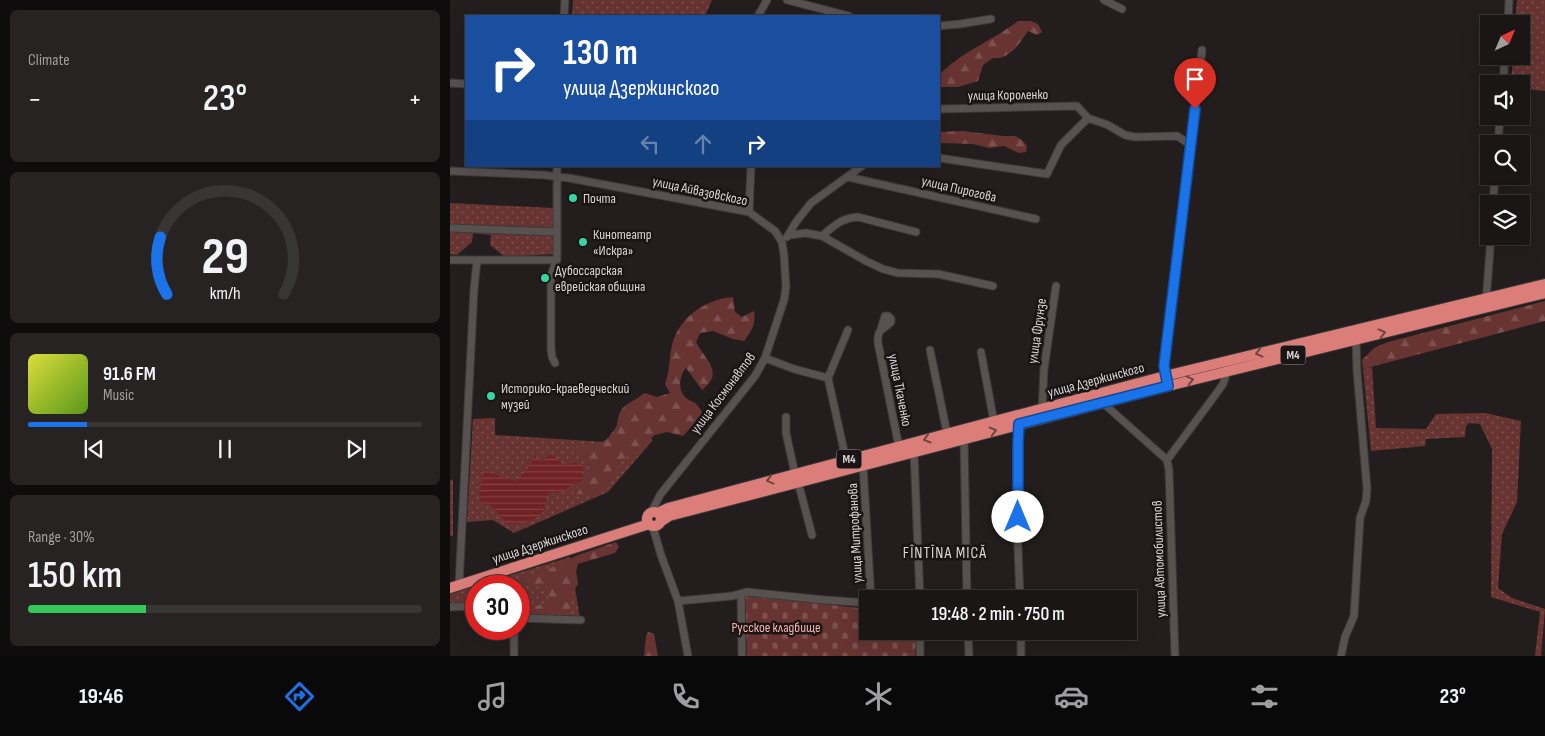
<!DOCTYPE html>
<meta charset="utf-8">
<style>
body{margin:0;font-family:"Sofia Sans Condensed",sans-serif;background:#272323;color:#f1f3f6;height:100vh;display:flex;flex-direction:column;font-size:19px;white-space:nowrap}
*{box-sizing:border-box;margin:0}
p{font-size:16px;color:#9f9fa1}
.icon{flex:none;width:28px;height:28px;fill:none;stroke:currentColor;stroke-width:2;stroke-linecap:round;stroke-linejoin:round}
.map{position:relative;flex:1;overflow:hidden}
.drawer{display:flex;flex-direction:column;gap:10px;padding:10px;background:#0e0c0c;width:450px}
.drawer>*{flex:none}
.hud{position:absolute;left:15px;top:15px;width:475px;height:152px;border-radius:0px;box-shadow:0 5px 20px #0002,0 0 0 1px #383535;background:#1a4fa0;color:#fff;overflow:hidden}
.needle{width:32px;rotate:44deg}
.controls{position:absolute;left:1030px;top:15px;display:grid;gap:10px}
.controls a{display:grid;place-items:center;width:50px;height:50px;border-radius:0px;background:#1a1616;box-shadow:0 5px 20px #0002,0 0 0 1px #383535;font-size:25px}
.speed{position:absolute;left:15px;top:575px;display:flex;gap:10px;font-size:25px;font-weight:700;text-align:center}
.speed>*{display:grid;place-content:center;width:65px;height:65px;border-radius:50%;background:#1a1616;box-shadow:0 5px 20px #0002,0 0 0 1px #383535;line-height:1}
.speed .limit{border:8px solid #d22;background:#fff;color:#111}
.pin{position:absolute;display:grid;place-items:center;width:42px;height:42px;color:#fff;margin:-51px -21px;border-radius:50% 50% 50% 0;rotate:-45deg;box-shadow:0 0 5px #0007}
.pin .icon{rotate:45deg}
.me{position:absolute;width:55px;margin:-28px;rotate:0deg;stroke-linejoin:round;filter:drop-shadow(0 0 4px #0008)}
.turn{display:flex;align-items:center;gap:18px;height:105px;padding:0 15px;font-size:22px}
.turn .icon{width:65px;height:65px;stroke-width:2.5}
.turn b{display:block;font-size:35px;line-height:42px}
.lanes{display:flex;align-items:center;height:48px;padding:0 15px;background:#0003;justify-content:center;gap:25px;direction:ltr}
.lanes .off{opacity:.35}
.big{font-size:38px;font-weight:600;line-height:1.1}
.drawer .widget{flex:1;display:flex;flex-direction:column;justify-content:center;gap:8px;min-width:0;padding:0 18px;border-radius:8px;background:#272323}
.drawer .dial{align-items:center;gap:0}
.dial svg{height:130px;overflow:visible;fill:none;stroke:#383535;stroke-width:7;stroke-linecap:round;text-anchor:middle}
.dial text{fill:#f1f3f6;stroke:none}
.song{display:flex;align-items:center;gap:15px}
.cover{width:60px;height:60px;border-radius:8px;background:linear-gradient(135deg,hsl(60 70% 55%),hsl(90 70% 35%))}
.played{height:5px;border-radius:2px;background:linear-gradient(90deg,#1a73e8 15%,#383535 15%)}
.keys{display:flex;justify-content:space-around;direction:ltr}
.heat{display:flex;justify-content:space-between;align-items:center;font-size:28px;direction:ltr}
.charge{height:8px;border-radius:4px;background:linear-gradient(90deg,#34c759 30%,#383535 0)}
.trip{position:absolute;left:409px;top:590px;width:278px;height:50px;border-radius:0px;background:#1a1616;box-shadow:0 5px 20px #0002,0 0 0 1px #383535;font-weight:600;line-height:50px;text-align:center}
.tabs{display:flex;height:80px;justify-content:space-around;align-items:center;background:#0a0909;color:#9f9fa1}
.tabs .icon{width:35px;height:35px}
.tabs .current{color:#1a73e8}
.tabs b{font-size:22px;color:#f1f3f6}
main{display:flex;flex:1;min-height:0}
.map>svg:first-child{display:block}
</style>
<main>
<section class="drawer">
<div class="widget"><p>Climate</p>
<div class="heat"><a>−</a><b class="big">23°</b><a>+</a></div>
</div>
<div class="widget dial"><svg viewBox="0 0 100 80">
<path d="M14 69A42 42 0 1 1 86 69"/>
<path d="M14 69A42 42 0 0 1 10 34" stroke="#1a73e8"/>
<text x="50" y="56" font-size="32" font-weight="700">29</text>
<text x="50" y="72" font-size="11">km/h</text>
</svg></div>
<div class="widget">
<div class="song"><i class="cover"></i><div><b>91.6 FM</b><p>Music</p></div></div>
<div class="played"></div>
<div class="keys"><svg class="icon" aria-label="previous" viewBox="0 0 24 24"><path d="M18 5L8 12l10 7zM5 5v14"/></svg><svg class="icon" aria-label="pause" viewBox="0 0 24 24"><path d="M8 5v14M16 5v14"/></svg><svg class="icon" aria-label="next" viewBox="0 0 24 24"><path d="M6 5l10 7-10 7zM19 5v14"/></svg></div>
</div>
<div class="widget"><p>Range · 30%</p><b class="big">150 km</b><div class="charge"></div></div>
</section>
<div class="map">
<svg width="1095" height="656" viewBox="0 0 1095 656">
<defs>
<pattern id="grass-dots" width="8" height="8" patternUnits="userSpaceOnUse" patternTransform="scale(1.25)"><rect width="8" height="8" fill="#673432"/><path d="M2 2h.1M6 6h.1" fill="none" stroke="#7c514f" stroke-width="1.8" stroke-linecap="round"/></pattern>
<pattern id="forest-firs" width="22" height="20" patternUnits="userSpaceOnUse" patternTransform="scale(1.25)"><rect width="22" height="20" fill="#673432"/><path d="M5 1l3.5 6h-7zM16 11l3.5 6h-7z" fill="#7c514f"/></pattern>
<pattern id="cemetery-stones" width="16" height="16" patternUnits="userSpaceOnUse" patternTransform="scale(1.25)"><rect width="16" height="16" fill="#673432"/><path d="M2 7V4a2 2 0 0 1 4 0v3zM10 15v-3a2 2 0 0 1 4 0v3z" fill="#7c514f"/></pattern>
<pattern id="water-rules" width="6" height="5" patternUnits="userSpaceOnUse" patternTransform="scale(1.25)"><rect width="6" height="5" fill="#702224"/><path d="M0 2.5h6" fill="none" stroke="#844143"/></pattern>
</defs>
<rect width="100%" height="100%" fill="#231e1d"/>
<path fill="url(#grass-dots)" d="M123 0H262L255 16H122Z
M1067 0H1095V91L1071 89V84H1061L1063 56H1071V24H1065Z
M0 203 103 208 105 230 104 254 55 257 40 245 41 235 23 233 22 242 7 255 0 254Z
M922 367 926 428 976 429 986 414 1035 413 1071 421 1067 502 1052 534 1048 588 1062 598 1095 609 1091 656H1085L1090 612 1041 597 1042 449 1030 424 1019 423 1016 426 1015 437 976 439 975 446 921 451 913 369Z
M45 418V435L155 442 173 418 203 440 158 492 64 533 43 520 17 522 23 419Z
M3 479V536H0V481Z
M120 557 130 619 69 616V586H26V607L0 608V594Z"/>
<path fill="url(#forest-firs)" d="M568 21H581L588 24 592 32 587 35 578 31C570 43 559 60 543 58L533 65 528 81 508 87H490L489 75C511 52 542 41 568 21Z
M512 131 553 136H565L572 140 577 146 576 152 569 153 554 146 539 148 523 144 489 143V132Z
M283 297 285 312 292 317 304 311C306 325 302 330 294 341L283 339 263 331 250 333 246 342C255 360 275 372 252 390L236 368C230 375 227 389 235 397 242 404 244 398 252 412L251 416 233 436 217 432 205 435 181 455 172 460 157 489 148 494H127L124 491 132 482 141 466 130 459 127 447 150 443 166 434C169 404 171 409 195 393L207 397 220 393 215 384C220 371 219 358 222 345 229 317 256 299 283 297Z
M1095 301V321L913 369 912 360 924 348 938 342Z
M166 542 169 547 165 553 128 564 126 571 128 584 120 597 121 618 78 616V611C85 603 91 607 98 601L97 587 94 582C86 586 77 584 69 589V586H51L99 569 128 555Z
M198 632 204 634 208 656H194L196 636Z"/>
<path fill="url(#cemetery-stones)" d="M295 595 417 609 418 631H463V634H467L465 656H297Z"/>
<path fill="url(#water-rules)" d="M100 454 116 466 123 462 133 466 132 481 122 485 113 492 98 493C96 498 96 507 93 512 87 522 67 525 57 524L41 505 31 503 29 494 34 470C46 474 54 479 66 481L79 467 85 456 91 462Z"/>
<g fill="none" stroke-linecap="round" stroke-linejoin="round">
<g stroke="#3d3938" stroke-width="9">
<path id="minor" d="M337 0 399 16
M654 0 672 9
M114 16 115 0
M308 16 317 0
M1058 24 1059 0
M489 26 510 24 541 19
M0 83 16 84
M1053 84 1055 56
M489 109 627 106 638 118 658 125 675 135 685 137 727 136 741 145
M1048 144 1050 116
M489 158 597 174 611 145 638 118
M0 171 94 175 119 178 299 212 325 231 332 242 334 255 336 287 334 300 315 358 305 376 210 495 201 513
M398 177 586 219
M1043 204 1045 176
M299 212 301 166
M0 228 107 232
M340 235 356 233 372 236 416 261 433 269 448 273 488 274 543 286
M372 236C384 226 391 218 408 217L466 232
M337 237 346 222 361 203 412 166
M0 260H107
M1036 302 1041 236
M431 329 435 316H438L441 319V322C433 331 427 327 428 343L449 447
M480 350 497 433
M531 352 544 422
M315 358 344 369 378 378 396 460
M105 363 102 357 101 348V276L107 258V166
M378 378 398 330
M716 380 714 366 752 50
M653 403 717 460 766 394 773 384 777 372
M592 412 594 369 606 286
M336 417V433L345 474
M569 424C564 482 568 541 570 599
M514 439 517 599
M464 452 470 599
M717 460 719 470 725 656
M413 465 421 599
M348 482 362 535
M199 524 204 531 211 555 228 601 238 656
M9 585 24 289 27 261
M291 594 292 656
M228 601 282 596 297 592 375 600 418 603
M0 607 26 606
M69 618 131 620
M64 629V656
M518 631 519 656
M571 631V656
M470 656V631
M891 656 895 637 904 616 910 518 916 501 917 489 907 371 906 339"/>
</g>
<g stroke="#3d3938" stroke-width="12">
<path id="highway" d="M197 519a7 7 0 1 1 14 0a7 7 0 1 1-14 0Z
M208 513 218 508 715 376 1095 284
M210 522 219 516 718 386 1095 293
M0 588 199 524"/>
</g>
<use href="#minor" stroke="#575150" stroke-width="7"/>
<use href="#highway" stroke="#db7e7a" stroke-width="10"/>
</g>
<defs><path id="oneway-chevron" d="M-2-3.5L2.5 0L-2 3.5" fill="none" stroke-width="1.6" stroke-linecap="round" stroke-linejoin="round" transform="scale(1.25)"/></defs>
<g stroke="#714442">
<use href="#oneway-chevron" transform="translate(932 333) rotate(-14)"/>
<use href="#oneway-chevron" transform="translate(809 353) rotate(166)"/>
<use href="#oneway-chevron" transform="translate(740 380) rotate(-13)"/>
<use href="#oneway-chevron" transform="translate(543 431) rotate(-15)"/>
<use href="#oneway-chevron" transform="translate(477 439) rotate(164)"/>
<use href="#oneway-chevron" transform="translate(320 480) rotate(165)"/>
</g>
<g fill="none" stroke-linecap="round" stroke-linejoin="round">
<g stroke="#114b97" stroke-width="12">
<path id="route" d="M568 517V443L569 424 718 386 714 366 745 109"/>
</g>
<use href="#route" stroke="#1a73e8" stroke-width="9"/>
</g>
<g fill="#37d4a6" stroke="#1a1414" stroke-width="2">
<circle cx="123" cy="198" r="5"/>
<circle cx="133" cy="242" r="5"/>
<circle cx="95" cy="278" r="5"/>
<circle cx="41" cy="396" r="5"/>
</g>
<g text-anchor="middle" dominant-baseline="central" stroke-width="5" stroke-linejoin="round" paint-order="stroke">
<g fill="#1a1414" stroke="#a09c9b" stroke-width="1">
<rect x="830.5" y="345.5" width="25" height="19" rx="4"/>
<rect x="386.5" y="449.5" width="25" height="19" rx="4"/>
</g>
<g font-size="12" font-weight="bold" fill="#d9d6d5">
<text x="843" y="355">M4</text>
<text x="399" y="459">M4</text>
</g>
<g font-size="14" fill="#d9d6d5" stroke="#1a1414">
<text transform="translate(558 95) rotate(-1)">улица Короленко</text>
<text transform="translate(509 189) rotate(13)">улица Пирогова</text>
<text transform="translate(250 191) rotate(12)">улица Айвазовского</text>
<text transform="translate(587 331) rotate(-82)">улица Фрунзе</text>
<text transform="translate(646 380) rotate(-15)">улица Дзержинского</text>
<text transform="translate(450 390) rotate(79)">улица Ткаченко</text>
<text transform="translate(273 393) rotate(-53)">улица Космонавтов</text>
<text transform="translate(405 533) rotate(-93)">улица Митрофанова</text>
<text transform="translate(90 544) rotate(-18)">улица Дзержинского</text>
<text transform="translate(709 559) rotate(-92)">улица Автомобилистов</text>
</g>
<g font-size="14" fill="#d9d6d5" stroke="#1a1414" text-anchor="start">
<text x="133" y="198">Почта</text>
<text x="143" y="234">Кинотеатр<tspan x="143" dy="16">«Искра»</tspan></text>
<text x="105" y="270">Дубоссарская<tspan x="105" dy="16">еврейская община</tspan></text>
<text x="51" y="388">Историко-краеведческий<tspan x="51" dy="16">музей</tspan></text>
</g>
<g font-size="14" fill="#f9b2ae" stroke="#1a1414">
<text x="326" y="627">Русское кладбище</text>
</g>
<g font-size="16" letter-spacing="1" fill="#d9d6d5" stroke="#1a1414">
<text x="495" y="553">FÎNTÎNA MICĂ</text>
</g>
</g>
</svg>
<div class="controls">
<a><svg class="needle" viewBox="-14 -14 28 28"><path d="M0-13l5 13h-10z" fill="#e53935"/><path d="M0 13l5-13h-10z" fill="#9f9fa1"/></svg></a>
<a><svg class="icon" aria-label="sound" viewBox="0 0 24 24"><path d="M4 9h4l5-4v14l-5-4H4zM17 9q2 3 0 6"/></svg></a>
<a><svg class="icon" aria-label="search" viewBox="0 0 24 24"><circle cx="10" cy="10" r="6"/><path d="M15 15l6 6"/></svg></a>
<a><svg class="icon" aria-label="layers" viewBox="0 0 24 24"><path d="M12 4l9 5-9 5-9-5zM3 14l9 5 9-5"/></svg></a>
</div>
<div class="speed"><div class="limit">30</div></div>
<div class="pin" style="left:745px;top:109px;background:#d93025"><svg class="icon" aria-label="arrive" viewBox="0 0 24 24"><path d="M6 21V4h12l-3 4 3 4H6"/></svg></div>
<svg class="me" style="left:568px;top:517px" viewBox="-20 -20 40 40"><circle r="19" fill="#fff"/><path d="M0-13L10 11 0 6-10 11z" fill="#1a73e8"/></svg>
<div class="trip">19:48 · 2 min · 750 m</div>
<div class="hud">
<div class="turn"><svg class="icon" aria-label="right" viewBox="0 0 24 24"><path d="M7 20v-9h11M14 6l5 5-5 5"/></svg><div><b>130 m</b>улица Дзержинского</div></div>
<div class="lanes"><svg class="icon off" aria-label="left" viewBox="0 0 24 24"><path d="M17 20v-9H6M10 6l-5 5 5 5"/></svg><svg class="icon off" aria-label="ahead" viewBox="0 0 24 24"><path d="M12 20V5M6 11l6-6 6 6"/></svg><svg class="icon" aria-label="right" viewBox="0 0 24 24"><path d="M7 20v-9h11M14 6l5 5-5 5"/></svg></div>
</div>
</div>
</main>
<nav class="tabs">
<b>19:46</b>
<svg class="icon current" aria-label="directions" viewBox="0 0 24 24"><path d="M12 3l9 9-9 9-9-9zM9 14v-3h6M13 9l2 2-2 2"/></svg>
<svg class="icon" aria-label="music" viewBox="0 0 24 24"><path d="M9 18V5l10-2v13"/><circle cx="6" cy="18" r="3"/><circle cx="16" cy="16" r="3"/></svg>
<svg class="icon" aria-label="phone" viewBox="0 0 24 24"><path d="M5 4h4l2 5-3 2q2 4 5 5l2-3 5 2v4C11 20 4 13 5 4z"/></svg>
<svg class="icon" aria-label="climate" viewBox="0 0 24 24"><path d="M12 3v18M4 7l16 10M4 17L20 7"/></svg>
<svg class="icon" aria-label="car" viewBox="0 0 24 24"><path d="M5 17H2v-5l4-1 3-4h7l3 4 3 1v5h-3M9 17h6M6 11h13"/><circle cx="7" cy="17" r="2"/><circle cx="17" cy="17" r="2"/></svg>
<svg class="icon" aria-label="filters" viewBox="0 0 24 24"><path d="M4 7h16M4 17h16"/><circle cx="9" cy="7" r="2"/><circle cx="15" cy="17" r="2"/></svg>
<b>23°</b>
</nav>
